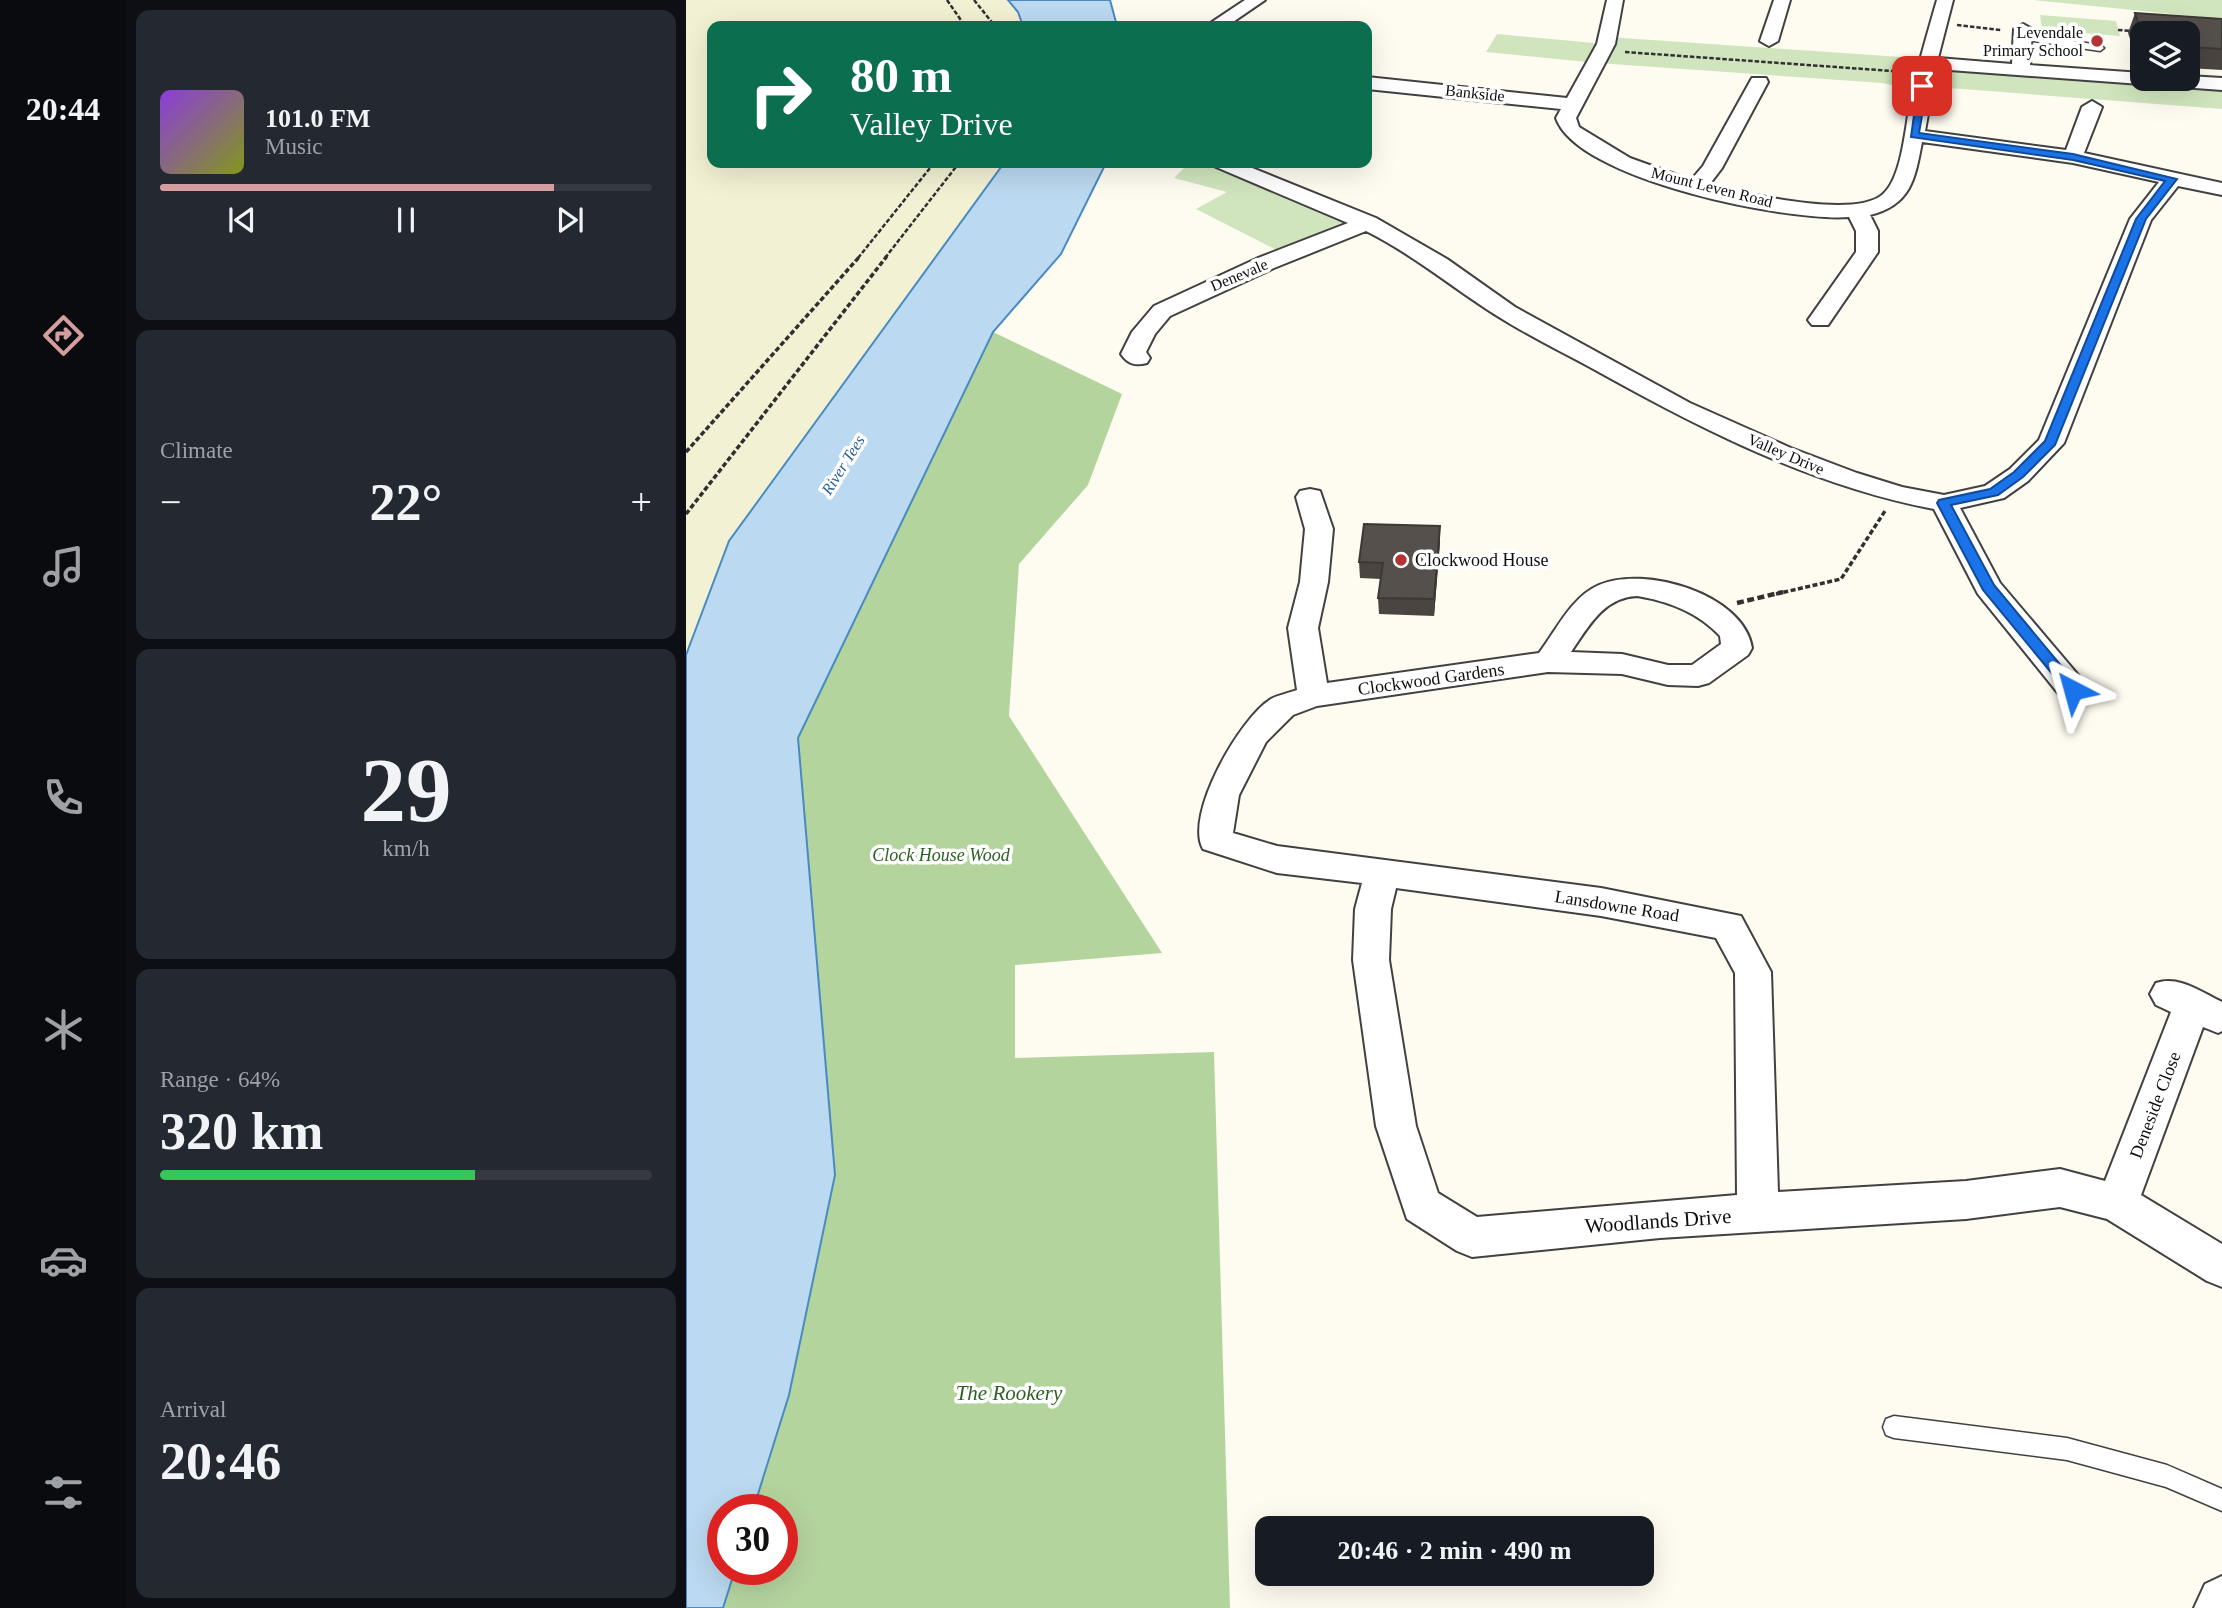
<!DOCTYPE html>
<meta charset="utf-8">
<style>
body{margin:0;font-family:Georgia,serif;background:#242831;color:#f1f3f6;height:100vh;display:flex;flex-direction:column;font-size:26px;white-space:nowrap}
*{box-sizing:border-box;margin:0}
p{font-size:23px;color:#9ea1a6}
.icon{flex:none;width:38px;height:38px;fill:none;stroke:currentColor;stroke-width:2;stroke-linecap:round;stroke-linejoin:round}
.map{position:relative;flex:1;overflow:hidden}
.side{display:flex;flex-direction:column;gap:10px;padding:10px;background:#0d0f14;width:560px}
.side>*{flex:none}
.top-card{position:absolute;left:21px;top:21px;width:665px;height:147px;border-radius:14px;box-shadow:0 7px 28px #0002;background:#0b6e4f;color:#fff;overflow:hidden}
.tools{position:absolute;left:1444px;top:21px;display:grid;gap:14px}
.tools a{display:grid;place-items:center;width:70px;height:70px;border-radius:14px;background:#171b24;box-shadow:0 7px 28px #0002;font-size:35px}
.speed{position:absolute;left:21px;top:1494px;display:flex;gap:14px;font-size:35px;font-weight:700;text-align:center}
.speed>*{display:grid;place-content:center;width:91px;height:91px;border-radius:50%;background:#171b24;box-shadow:0 7px 28px #0002;line-height:1}
.speed .limit{border:10px solid #d22;background:#fff;color:#111}
.pin{position:absolute;display:grid;place-items:center;width:60px;height:60px;color:#fff;margin:-30px;border-radius:14px;box-shadow:0 4px 10px #0006}
.me{position:absolute;width:77px;margin:-38px;rotate:321deg;stroke-linejoin:round;filter:drop-shadow(0 0 5px #0008)}
.turn{display:flex;align-items:center;gap:24px;height:147px;padding:0 28px;font-size:32px}
.turn .icon{width:91px;height:91px;stroke-width:2.5}
.turn b{display:block;font-size:49px;line-height:60px}
.big{font-size:52px;font-weight:600;line-height:1.1}
.side .card{flex:1;display:flex;flex-direction:column;justify-content:center;gap:10px;min-width:0;padding:0 24px;border-radius:14px;background:#242831}
.side .dial{align-items:center;gap:0}
.dial b{font-size:91px;line-height:1}
.song{display:flex;align-items:center;gap:21px}
.cover{width:84px;height:84px;border-radius:10px;background:linear-gradient(135deg,hsl(270 70% 55%),hsl(70 70% 35%))}
.played{height:7px;border-radius:4px;background:linear-gradient(90deg,#d49e9f 80%,#363941 80%)}
.keys{display:flex;justify-content:space-around;direction:ltr}
.heat{display:flex;justify-content:space-between;align-items:center;font-size:38px;direction:ltr}
.charge{height:10px;border-radius:5px;background:linear-gradient(90deg,#34c759 64%,#363941 0)}
.trip{position:absolute;left:569px;top:1516px;width:399px;height:70px;border-radius:14px;background:#171b24;box-shadow:0 7px 28px #0002;font-weight:600;line-height:70px;text-align:center}
main{display:flex;flex:1;min-height:0}
.dock{display:flex;flex-direction:column;width:126px;justify-content:space-around;align-items:center;background:#090b0e;color:#9ea1a6}
.dock .icon{width:49px;height:49px}
.dock .current{color:#d49e9f}
.dock b{font-size:32px;color:#f1f3f6}
.map>svg:first-child{display:block}
</style>
<main>
<nav class="dock">
<b>20:44</b>
<svg class="icon current" aria-label="directions" viewBox="0 0 24 24"><path d="M12 3l9 9-9 9-9-9zM9 14v-3h6M13 9l2 2-2 2"/></svg>
<svg class="icon" aria-label="music" viewBox="0 0 24 24"><path d="M9 18V5l10-2v13"/><circle cx="6" cy="18" r="3"/><circle cx="16" cy="16" r="3"/></svg>
<svg class="icon" aria-label="phone" viewBox="0 0 24 24"><path d="M5 4h4l2 5-3 2q2 4 5 5l2-3 5 2v4C11 20 4 13 5 4z"/></svg>
<svg class="icon" aria-label="climate" viewBox="0 0 24 24"><path d="M12 3v18M4 7l16 10M4 17L20 7"/></svg>
<svg class="icon" aria-label="car" viewBox="0 0 24 24"><path d="M5 17H2v-5l4-1 3-4h7l3 4 3 1v5h-3M9 17h6M6 11h13"/><circle cx="7" cy="17" r="2"/><circle cx="17" cy="17" r="2"/></svg>
<svg class="icon" aria-label="filters" viewBox="0 0 24 24"><path d="M4 7h16M4 17h16"/><circle cx="9" cy="7" r="2"/><circle cx="15" cy="17" r="2"/></svg>
</nav>
<section class="side">
<div class="card">
<div class="song"><i class="cover"></i><div><b>101.0 FM</b><p>Music</p></div></div>
<div class="played"></div>
<div class="keys"><svg class="icon" aria-label="previous" viewBox="0 0 24 24"><path d="M18 5L8 12l10 7zM5 5v14"/></svg><svg class="icon" aria-label="pause" viewBox="0 0 24 24"><path d="M8 5v14M16 5v14"/></svg><svg class="icon" aria-label="next" viewBox="0 0 24 24"><path d="M6 5l10 7-10 7zM19 5v14"/></svg></div>
</div>
<div class="card"><p>Climate</p>
<div class="heat"><a>−</a><b class="big">22°</b><a>+</a></div>
</div>
<div class="card dial"><b>29</b><p>km/h</p></div>
<div class="card"><p>Range · 64%</p><b class="big">320 km</b><div class="charge"></div></div>
<div class="card"><p>Arrival</p><b class="big">20:46</b></div>
</section>
<div class="map">
<svg width="1536" height="1608" viewBox="0 0 1536 1608">
<rect width="100%" height="100%" fill="#fefcf1"/>
<path fill="#f2f1d3" d="M0 0H322L332 12 337 26H26V163H318L43 541 0 655Z"/>
<path fill="#d0e5be" d="M1347 0H1536V19Z
M1354 15 1430 21 1434 36 1356 30Z
M811 34 919 44 922 37 1244 59 1536 83V109L1237 86 1236 91 1196 83 911 63 800 52Z
M503 163H537L682 223 600 255 510 209 541 192 488 178Z"/>
<path fill="#b4d49e" d="M307 332 436 394 402 485 333 564 323 716 476 953 329 965V1058L528 1052 544 1608H37L49 1570H96V1510H67L103 1395 149 1175 112 738Z"/>
<path fill="#bbd9f0" stroke="#498ac0" stroke-width="2" d="M322 0H424L431 26H337L332 12Z
M318 163H420L375 254 307 332 112 738 149 1175 103 1395 67 1510H37V1570H49L37 1608H0V655L43 541Z"/>
<g fill="none" stroke-linecap="round" stroke-linejoin="round">
<g stroke="#414141" stroke-width="3">
<path id="service" d="M1337 34 1414 45 1418 48 1414 51 1334 39 1333 37Z
M1208 1416 1381 1438 1481 1465 1536 1489V1511L1480 1487 1381 1460 1208 1438 1200 1435 1197 1427 1200 1419Z"/>
</g>
<g stroke="#414141" stroke-width="4">
<path id="minor" d="M559 0H579L541 26H520Z
M921 0H937L929 44 890 118 893 127 944 158 1005 180 1017 166 1066 78H1080L1082 82 1036 168 1023 185C1060 193 1166 219 1196 195 1219 177 1220 111 1228 83 1235 55 1243 28 1251 0H1267L1252 58 1326 64 1328 29 1337 24 1346 29 1344 65 1456 73V79H1502V76L1536 78V90L1250 69 1239 131 1380 150 1396 107 1406 101 1416 107 1398 153 1536 183V195L1492 186 1465 220 1378 443 1342 481 1318 498 1274 508 1314 583 1398 682 1402 690 1398 698 1387 701 1376 698 1292 594 1248 509C1127 486 1017 430 911 371 878 353 845 337 813 317 768 289 728 255 680 231L588 268 484 316 469 334 460 352 464 358 461 363C449 366 442 364 435 354L446 332 468 306 572 258 662 223 530 167 527 163H554L690 218 761 259 829 307 1004 403 1105 448 1171 473 1216 487 1258 495 1299 486 1324 469 1353 440 1444 219 1473 182 1387 163 1236 142C1229 179 1225 205 1184 215L1192 231V252L1142 325H1126L1122 320 1170 252V231L1163 217C1103 222 891 180 870 118L875 109 681 89V77L881 98 911 44Z
M1088 0H1104L1092 41 1083 46 1074 41Z
M624 489 634 491 647 529 642 582 632 628 641 683 853 653C870 631 885 597 913 585 958 565 1058 594 1066 648L1062 655 1023 683 1012 686 982 685 936 674 862 672 631 706 607 715 580 742 553 795 547 833 591 846 915 888 1055 916 1085 972 1092 1192 1280 1181 1374 1169 1419 1181 1485 1012 1470 1005 1464 994 1470 983C1493 975 1515 992 1536 1002V1031L1532 1033 1517 1027 1455 1195 1536 1244V1287L1521 1281 1421 1219 1374 1207 1280 1219 974 1238 786 1257 771 1251 721 1219 690 1126 667 960 669 909 676 883 591 873 517 849C498 815 554 718 585 699 592 695 603 693 611 690L602 628 614 582 619 529 610 497 614 491ZM951 596C982 601 1013 613 1034 636L1035 644 1006 665H982L936 654 885 652C902 627 918 597 951 596ZM710 888 915 916 1030 938 1049 973 1051 1195 791 1217 752 1193 730 1126 703 960 705 909Z
M1536 1576V1608H1508L1519 1584Z"/>
</g>
<path stroke="#303030" stroke-width="2.5" stroke-dasharray="4.5 2" stroke-linecap="butt" d="M261 0 279 26
M288 0 309 26
M1271 25 1315 30
M1432 30 1449 31
M939 52 1220 72
M172 258 248 163
M199 258 273 163"/>
<path stroke="#303030" stroke-width="3.5" stroke-dasharray="5 2.5" stroke-linecap="butt" d="M0 452 174 256
M0 514 201 256
M1090 594 1155 579 1199 511"/>
<path stroke="#303030" stroke-width="4.5" stroke-dasharray="7 3.5" stroke-linecap="butt" d="M1051 603 1097 592"/>
<use href="#service" fill="#fff" fill-rule="evenodd"/>
<use href="#minor" fill="#fff" fill-rule="evenodd"/>
</g>
<path fill="#4a4541" d="M1449 13 1536 19V70L1502 68V33H1456V65H1453L1442 33Z
M754 542 748 616 693 614 692 598 695 579 674 578 673 562Z"/>
<path fill="#3c3835" d="M754 526V542L748 616V599Z"/>
<path fill="#56504c" stroke="#3c3835" stroke-width="2" d="M1449 13 1536 19V49L1502 47V33L1456 34Z
M678 524 754 526 748 599 692 598 697 563 673 562Z"/>
<path fill="#1a73e8" stroke="#114b97" stroke-width="2" d="M1236 83 1241 86 1233 133 1387 154 1491 179 1460 219 1369 445 1337 477 1312 495 1265 505 1308 585 1392 686 1394 690 1392 693H1382L1297 590 1251 503 1253 500 1304 489 1328 472 1359 441 1450 219 1479 181 1387 160 1225 137 1232 86Z"/>
<g fill="#b13534" stroke="#fff" stroke-width="2.5">
<circle cx="1411" cy="41" r="7"/>
<circle cx="715" cy="560" r="7"/>
</g>
<g text-anchor="middle" dominant-baseline="central" stroke-width="7" stroke-linejoin="round" paint-order="stroke">
<g font-size="16" fill="#0e0e0e" stroke="#fff" text-anchor="end">
<text x="1397" y="32">Levendale<tspan x="1397" dy="18">Primary School</tspan></text>
</g>
<g font-size="16" fill="#0e0e0e" stroke="#fff">
<text transform="translate(789 93) rotate(6)">Bankside</text>
<text transform="translate(1026 187) rotate(14)">Mount Leven Road</text>
<text transform="translate(553 275) rotate(-23)">Denevale</text>
<text transform="translate(1100 454) rotate(23)">Valley Drive</text>
</g>
<g font-size="16" font-style="italic" fill="#245d94" stroke="#fff">
<text transform="translate(157 465) rotate(-58)">River Tees</text>
</g>
<g font-size="18" fill="#0e0e0e" stroke="#fff" text-anchor="start">
<text x="729" y="560">Clockwood House</text>
</g>
<g font-size="18" fill="#0e0e0e" stroke="#fff">
<text transform="translate(745 679) rotate(-8)">Clockwood Gardens</text>
<text transform="translate(931 906) rotate(9)">Lansdowne Road</text>
<text transform="translate(1469 1105) rotate(-69)">Deneside Close</text>
</g>
<g font-size="18" font-style="italic" fill="#2e6025" stroke="#fff">
<text x="255" y="855">Clock House Wood</text>
</g>
<g font-size="21" fill="#0e0e0e" stroke="#fff">
<text transform="translate(972 1221) rotate(-4)">Woodlands Drive</text>
</g>
<g font-size="21" font-style="italic" fill="#2e6025" stroke="#fff">
<text x="323" y="1393">The Rookery</text>
</g>
</g>
</svg>
<div class="tools">
<a><svg class="icon" aria-label="layers" viewBox="0 0 24 24"><path d="M12 4l9 5-9 5-9-5zM3 14l9 5 9-5"/></svg></a>
</div>
<div class="speed"><div class="limit">30</div></div>
<div class="pin" style="left:1236px;top:86px;background:#d93025"><svg class="icon" aria-label="arrive" viewBox="0 0 24 24"><path d="M6 21V4h12l-3 4 3 4H6"/></svg></div>
<svg class="me" style="left:1387px;top:690px" viewBox="-20 -20 40 40"><path d="M0-17L14 15 0 8-14 15z" fill="#1a73e8" stroke="#fff" stroke-width="4"/></svg>
<div class="trip">20:46 · 2 min · 490 m</div>
<div class="top-card">
<div class="turn"><svg class="icon" aria-label="right" viewBox="0 0 24 24"><path d="M7 20v-9h11M14 6l5 5-5 5"/></svg><div><b>80 m</b>Valley Drive</div></div>
</div>
</div>
</main>
